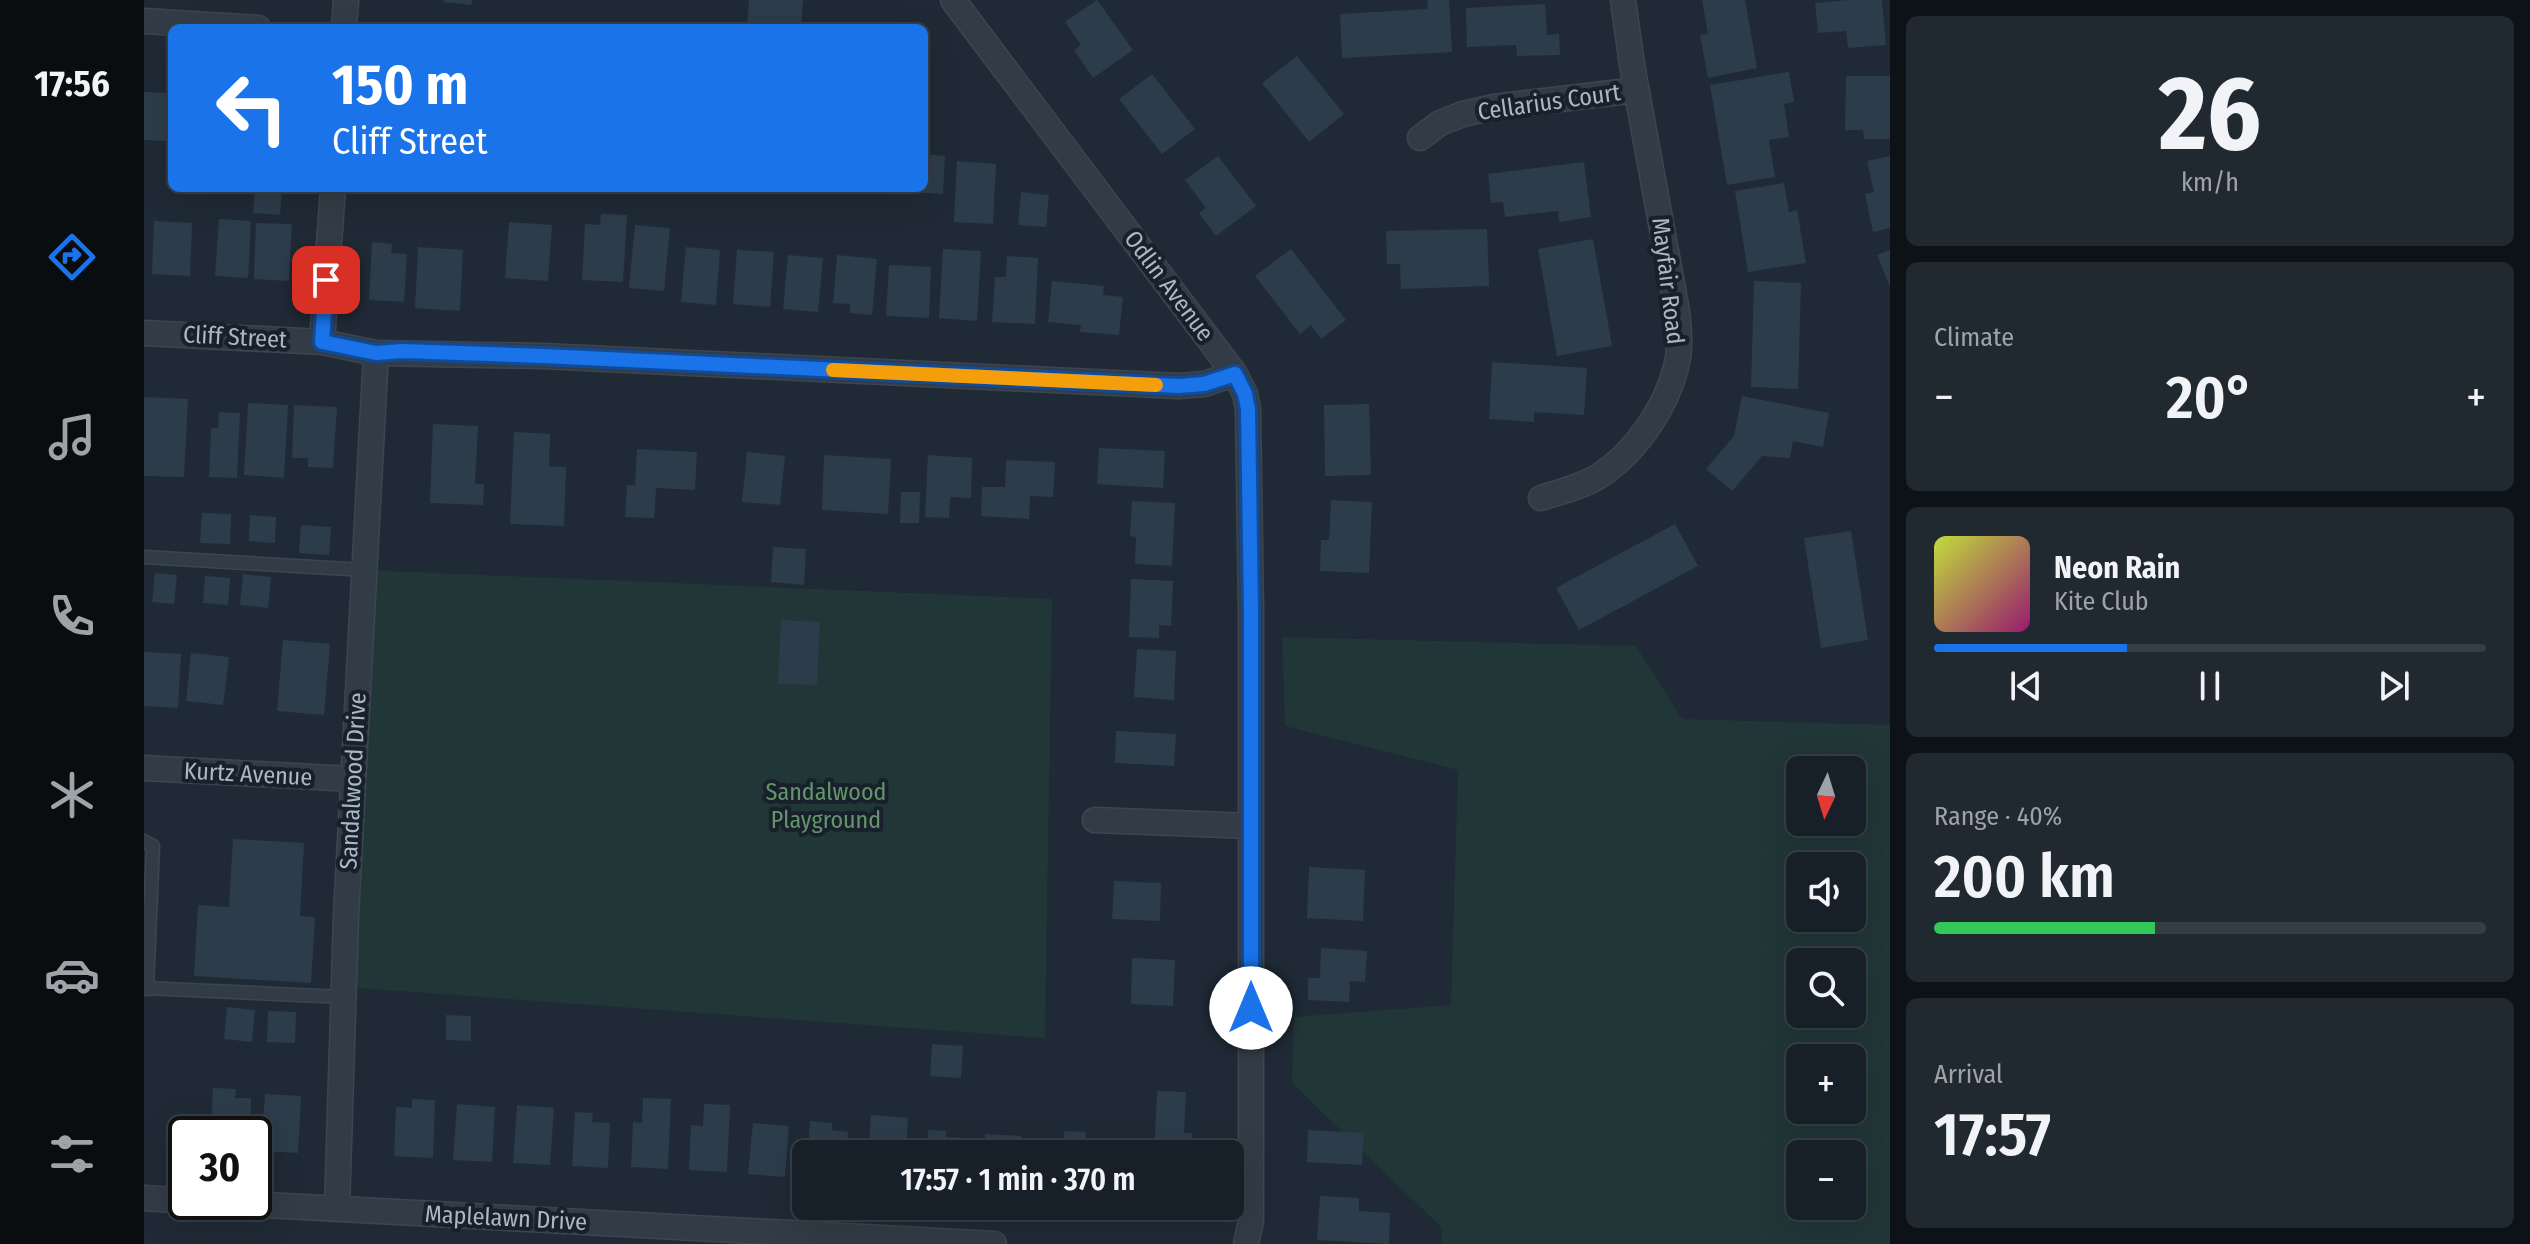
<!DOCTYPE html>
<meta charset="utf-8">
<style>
body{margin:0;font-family:"Fira Sans Condensed",sans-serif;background:#202830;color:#f1f3f6;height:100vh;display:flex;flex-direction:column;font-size:30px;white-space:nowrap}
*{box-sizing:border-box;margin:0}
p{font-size:26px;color:#9ea3a8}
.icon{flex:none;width:44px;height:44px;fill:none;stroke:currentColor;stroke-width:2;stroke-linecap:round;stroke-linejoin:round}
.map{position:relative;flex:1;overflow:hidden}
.drawer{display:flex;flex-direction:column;gap:16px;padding:16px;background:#0d1216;width:640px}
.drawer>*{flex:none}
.hud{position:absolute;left:24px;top:24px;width:760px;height:168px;border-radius:12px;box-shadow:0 8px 32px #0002,0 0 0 2px #363e45;background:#1a73e8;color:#fff;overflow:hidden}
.needle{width:52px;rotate:184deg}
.tools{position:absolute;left:1642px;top:756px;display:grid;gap:16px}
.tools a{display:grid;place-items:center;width:80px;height:80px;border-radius:12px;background:#172028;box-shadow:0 8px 32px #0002,0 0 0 2px #363e45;font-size:40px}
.speed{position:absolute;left:24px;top:1116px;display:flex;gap:16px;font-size:40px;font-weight:700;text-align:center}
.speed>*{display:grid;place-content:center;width:104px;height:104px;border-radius:50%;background:#172028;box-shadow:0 8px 32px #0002,0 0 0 2px #363e45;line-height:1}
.speed .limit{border:4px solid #111;border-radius:12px;background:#fff;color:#111}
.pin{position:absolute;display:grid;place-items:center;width:68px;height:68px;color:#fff;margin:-34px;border-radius:16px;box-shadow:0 4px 12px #0006}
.me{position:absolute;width:88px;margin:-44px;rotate:0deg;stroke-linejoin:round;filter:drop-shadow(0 0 6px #0008)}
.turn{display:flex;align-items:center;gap:28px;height:168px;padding:0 32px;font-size:36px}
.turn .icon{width:104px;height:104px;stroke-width:2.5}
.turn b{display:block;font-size:56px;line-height:68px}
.big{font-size:60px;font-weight:600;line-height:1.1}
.drawer .widget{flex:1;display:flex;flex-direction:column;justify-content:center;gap:12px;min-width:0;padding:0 28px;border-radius:12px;background:#202830}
.drawer .dial{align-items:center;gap:0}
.dial b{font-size:104px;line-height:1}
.song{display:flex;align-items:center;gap:24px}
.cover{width:96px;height:96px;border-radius:12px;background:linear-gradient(135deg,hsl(70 70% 55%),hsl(320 70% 35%))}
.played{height:8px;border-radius:4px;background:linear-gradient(90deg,#1a73e8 35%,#363e45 35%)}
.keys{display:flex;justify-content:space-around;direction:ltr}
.heat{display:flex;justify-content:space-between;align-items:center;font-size:44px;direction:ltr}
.charge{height:12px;border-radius:6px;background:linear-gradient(90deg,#34c759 40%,#363e45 0)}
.trip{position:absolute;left:648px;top:1140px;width:452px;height:80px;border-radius:12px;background:#172028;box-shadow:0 8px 32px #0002,0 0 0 2px #363e45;font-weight:600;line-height:80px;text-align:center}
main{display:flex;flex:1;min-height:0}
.dock{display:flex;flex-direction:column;width:144px;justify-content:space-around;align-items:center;background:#090d10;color:#9ea3a8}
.dock .icon{width:56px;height:56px}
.dock .on{color:#1a73e8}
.dock b{font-size:36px;color:#f1f3f6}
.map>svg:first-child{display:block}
</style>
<main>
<nav class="dock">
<b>17:56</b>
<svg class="icon on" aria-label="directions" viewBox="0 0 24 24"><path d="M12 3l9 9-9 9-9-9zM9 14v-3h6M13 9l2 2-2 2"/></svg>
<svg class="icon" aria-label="music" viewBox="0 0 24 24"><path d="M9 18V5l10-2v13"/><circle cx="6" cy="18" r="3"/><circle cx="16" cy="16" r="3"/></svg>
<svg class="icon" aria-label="phone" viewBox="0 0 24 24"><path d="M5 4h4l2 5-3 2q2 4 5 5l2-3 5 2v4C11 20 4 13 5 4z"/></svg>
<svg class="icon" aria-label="climate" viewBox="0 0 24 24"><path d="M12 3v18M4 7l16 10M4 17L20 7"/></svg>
<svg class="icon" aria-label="car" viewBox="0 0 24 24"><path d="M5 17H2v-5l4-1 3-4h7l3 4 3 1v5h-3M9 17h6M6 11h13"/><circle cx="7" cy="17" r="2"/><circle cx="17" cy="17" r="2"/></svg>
<svg class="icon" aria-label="filters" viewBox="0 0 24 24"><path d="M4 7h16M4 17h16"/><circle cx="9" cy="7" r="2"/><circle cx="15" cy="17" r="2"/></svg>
</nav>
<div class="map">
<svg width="1746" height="1244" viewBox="0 0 1746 1244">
<rect width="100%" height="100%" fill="#1f2a36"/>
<path fill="#213637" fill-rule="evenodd" d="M220 570 908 599 901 1038 200 987Z
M1138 637 1492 646 1538 719 1746 725V1244H1297L1298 1228 1148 1083 1150 1017 1307 1005 1314 770 1141 726ZM1656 770H1708V822H1656ZM1656 866H1708V918H1656ZM1656 962H1708V1014H1656ZM1656 1058H1708V1110H1656ZM1656 1154H1708V1206H1656Z"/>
<path fill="#2d3c4a" d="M300 0H328L327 5 300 2Z
M605 0H659L657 28 603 26Z
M953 0 989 50 949 78 930 50 937 45 921 22Z
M1283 0H1305L1308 52 1198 58 1196 14 1284 9Z
M1558 0H1601L1613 68 1564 78 1556 35 1564 34Z
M1704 0H1738L1742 45 1704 48 1702 31 1674 33 1671 3Z
M1401 4 1403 35 1415 34 1416 55 1373 56 1372 45 1323 47 1322 8Z
M1153 56 1200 114 1165 142 1118 83Z
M1645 72 1650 102 1640 104 1645 137 1625 140 1631 177 1583 185 1566 85Z
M1008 74 1051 129 1018 154 975 99Z
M1702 76H1746V139H1720L1719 130H1701Z
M0 92 24 93 22 141 0 140Z
M780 154 801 156 799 194 753 191V188H780Z
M1074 156 1112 206 1072 236 1055 213 1062 208 1041 180Z
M1746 156V228L1729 232 1721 194 1730 192 1723 161Z
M813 161 852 164 849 224 810 222Z
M1440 162 1447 217 1415 222 1414 211 1361 217 1359 202 1347 203 1344 174Z
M1640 183 1645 212 1653 210 1662 263 1604 272 1591 191Z
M111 188H138L136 215 109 213Z
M877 192 905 195 902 227 874 225Z
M457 214 483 215 479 282 438 280 441 224 456 225Z
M75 219 107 221 104 278 71 276Z
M10 221 48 223 46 276 8 274Z
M365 222 408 225 404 281 361 278Z
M112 223 148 224 145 281 110 279Z
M491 225 526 228 520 291 485 288Z
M1343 229 1345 286 1257 289 1256 264H1243L1242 231Z
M1449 239 1468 346 1413 356 1394 249Z
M228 242 248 244 247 253 263 254 260 302 225 300Z
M274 247 319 250 316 311 271 308Z
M542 247 576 250 572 305 537 302Z
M799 249 837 251 833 321 795 318Z
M1147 249 1202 320 1177 339 1167 325 1156 334 1111 276Z
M593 250 630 252 626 307 589 304Z
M1746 250V287L1733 255Z
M644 255 679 258 674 312 639 309Z
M693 255 733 259 728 315 706 313V304L689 303Z
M863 256 894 258 891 324 848 322 851 277H862Z
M745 265 787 267 785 318 742 316Z
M908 281 960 286 959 295 979 297 975 335 936 332 937 325 904 322Z
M1610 281 1657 283 1654 389 1607 387Z
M1348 362 1443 368 1440 415 1390 412V422L1345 419Z
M1598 396 1685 413 1679 447 1649 441 1646 458 1618 456 1588 491 1562 469 1590 436Z
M0 397 44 399 40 477 0 476Z
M104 403 144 405 140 478 100 475Z
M1225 404 1227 475 1181 476 1180 405Z
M150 405 193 407 189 468 164 467V458H148Z
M75 412 96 413 93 478 65 477 67 428H74Z
M289 424 334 426 331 484H340L339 505 286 503Z
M370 432 406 434 405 466 422 467 420 526 366 524Z
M955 448 1021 451 1019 488 953 484Z
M493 449 553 452 551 490 512 488 510 518 481 517 483 485H491Z
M603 452 641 456 636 505 598 502Z
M680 455 747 459 744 514 678 510Z
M784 455 828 458 827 498 806 497 805 518 781 517Z
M862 460 911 462 909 497 886 496 885 519 837 516 838 487H861Z
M757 492H776L775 523H756Z
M1187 500 1228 502 1225 573 1176 571 1177 540H1185Z
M988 501 1031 503 1028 566 991 564 992 537 986 536Z
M58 513 87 514 86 544 56 543Z
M106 515 132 517 131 543 105 541Z
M1531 524 1554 566 1435 630 1412 588Z
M157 525 187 527 185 555 155 553Z
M1707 531 1724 640 1677 648 1660 538Z
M629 547 662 549 660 585 627 582Z
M11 573 33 575 30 604 8 602Z
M99 574 127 577 124 608 96 605Z
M61 576 86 578 84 605 59 603Z
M987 579 1029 581 1027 626 1015 625V638L985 637Z
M637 620 676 622 673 685 634 684Z
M139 640 186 644 180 715 133 711Z
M993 649 1032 651 1030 700 990 697Z
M0 652 37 654 34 708 0 706Z
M47 653 85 657 79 705 42 701Z
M972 731 1032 734 1030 766 971 763Z
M89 839 160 843 156 916 171 917 167 983 50 976 54 905 85 907Z
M1165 867 1221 870 1219 921 1163 918Z
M970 881 1017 883 1016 921 968 919Z
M1177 948 1223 951 1221 982 1206 981 1205 1002 1164 1000V978H1176Z
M988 958 1031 960 1029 1006 987 1004Z
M83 1007 111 1010 108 1042 80 1039Z
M124 1011 152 1012 151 1043 123 1042Z
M302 1015 327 1016V1041L302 1040Z
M788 1044 819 1046 817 1078 786 1076Z
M69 1088 92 1089 91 1098H107L106 1134H67Z
M1013 1091 1042 1092 1040 1133H1048L1047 1154H1010Z
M121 1094 157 1096 154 1153 117 1151Z
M499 1098 527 1099 524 1169 487 1167 489 1122 498 1123Z
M268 1099 291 1100 289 1158 250 1156 252 1107 268 1108Z
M313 1104 351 1107 348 1162 309 1160Z
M560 1104 586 1105 583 1172 545 1170 547 1125 559 1126Z
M373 1105 410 1108 406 1165 369 1163Z
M431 1112 449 1113 448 1122 466 1123 464 1168 428 1166Z
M727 1115 764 1118 762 1154H724Z
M666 1121 688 1123V1130L704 1132 702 1154H664Z
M609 1123 645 1126 641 1177 604 1174Z
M784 1130 802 1131V1137L820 1138 819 1154H783Z
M1164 1130 1220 1133 1218 1165 1163 1162Z
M920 1131 942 1132 941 1154H904L905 1143H920Z
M841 1134 877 1136 876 1154H840Z
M963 1139 1002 1141 1001 1154H962Z
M1176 1196 1215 1198V1211L1246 1213 1245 1244 1173 1240Z"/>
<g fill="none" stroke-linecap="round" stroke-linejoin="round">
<g stroke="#3c4550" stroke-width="15">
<path id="lane" d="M0 557 220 570
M0 841 9 846 3 989
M0 988 199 997"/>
</g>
<g stroke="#3c4550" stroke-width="27">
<path id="street" d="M809 0 1091 374 1101 394 1104 409 1107 611V1221L1102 1244
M0 21 114 28
M200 28 202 0
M1276 138 1296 123 1319 114 1350 107 1493 90
M0 333 178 342 232 353 399 356 1035 386 1060 384 1091 374
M178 342 189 188
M1397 498C1416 492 1437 487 1455 476 1491 453 1522 408 1532 367 1537 349 1535 329 1533 311L1488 65 1479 0
M0 768 209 779
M951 820 1107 826
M0 1198 42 1201
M66 1202 850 1244
M193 1209 202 915 232 353"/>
</g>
<use href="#lane" stroke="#323c46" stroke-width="12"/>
<use href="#street" stroke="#323c46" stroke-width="24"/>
</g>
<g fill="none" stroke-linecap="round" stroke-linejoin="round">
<g stroke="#114b97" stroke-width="20">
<path id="route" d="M182 280 178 342 232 353 258 351 399 356 1035 386 1060 384 1091 374 1101 394 1104 409 1107 611V1008"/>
</g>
<use href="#route" stroke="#1a73e8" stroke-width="14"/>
<path stroke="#f59e0b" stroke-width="14" d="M689 370 1012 385"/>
</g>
<g text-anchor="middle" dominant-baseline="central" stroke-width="8" stroke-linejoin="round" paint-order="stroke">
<g font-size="24" fill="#acb7c4" stroke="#18212b">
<text transform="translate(1405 102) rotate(-8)">Cellarius Court</text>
<text transform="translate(1524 281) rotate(83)">Mayfair Road</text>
<text transform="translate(1025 286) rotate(53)">Odlin Avenue</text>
<text transform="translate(91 337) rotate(3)">Cliff Street</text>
<text transform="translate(104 774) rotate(3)">Kurtz Avenue</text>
<text transform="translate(209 781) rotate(-87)">Sandalwood Drive</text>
<text transform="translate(362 1218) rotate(3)">Maplelawn Drive</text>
</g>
<g font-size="24" fill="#64946b" stroke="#18212b">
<text x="682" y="792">Sandalwood<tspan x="682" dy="28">Playground</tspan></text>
</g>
</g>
</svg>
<div class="tools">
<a><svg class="needle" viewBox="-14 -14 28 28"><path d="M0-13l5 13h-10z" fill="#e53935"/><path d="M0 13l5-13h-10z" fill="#9ea3a8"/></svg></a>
<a><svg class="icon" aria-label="sound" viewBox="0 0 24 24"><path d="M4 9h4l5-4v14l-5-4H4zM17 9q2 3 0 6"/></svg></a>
<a><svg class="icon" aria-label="search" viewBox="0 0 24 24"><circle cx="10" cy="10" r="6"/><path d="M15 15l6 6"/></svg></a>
<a>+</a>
<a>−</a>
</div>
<div class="speed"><div class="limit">30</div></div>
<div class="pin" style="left:182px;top:280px;background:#d93025"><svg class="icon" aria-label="arrive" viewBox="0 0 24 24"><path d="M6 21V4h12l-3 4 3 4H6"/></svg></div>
<svg class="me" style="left:1107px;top:1008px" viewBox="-20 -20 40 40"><circle r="19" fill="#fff"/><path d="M0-13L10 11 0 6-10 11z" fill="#1a73e8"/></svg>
<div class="trip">17:57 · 1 min · 370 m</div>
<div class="hud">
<div class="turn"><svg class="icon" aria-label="left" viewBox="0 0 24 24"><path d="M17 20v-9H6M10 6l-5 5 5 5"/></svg><div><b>150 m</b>Cliff Street</div></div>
</div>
</div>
<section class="drawer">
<div class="widget dial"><b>26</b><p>km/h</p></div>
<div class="widget"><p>Climate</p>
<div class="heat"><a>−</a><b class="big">20°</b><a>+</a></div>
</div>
<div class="widget">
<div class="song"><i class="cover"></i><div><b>Neon Rain</b><p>Kite Club</p></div></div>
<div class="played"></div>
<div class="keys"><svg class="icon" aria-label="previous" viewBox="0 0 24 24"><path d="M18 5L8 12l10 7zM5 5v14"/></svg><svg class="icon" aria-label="pause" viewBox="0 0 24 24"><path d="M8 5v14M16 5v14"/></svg><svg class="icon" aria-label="next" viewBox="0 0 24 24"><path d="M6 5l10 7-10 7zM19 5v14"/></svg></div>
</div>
<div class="widget"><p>Range · 40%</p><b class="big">200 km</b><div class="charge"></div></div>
<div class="widget"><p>Arrival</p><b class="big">17:57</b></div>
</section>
</main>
